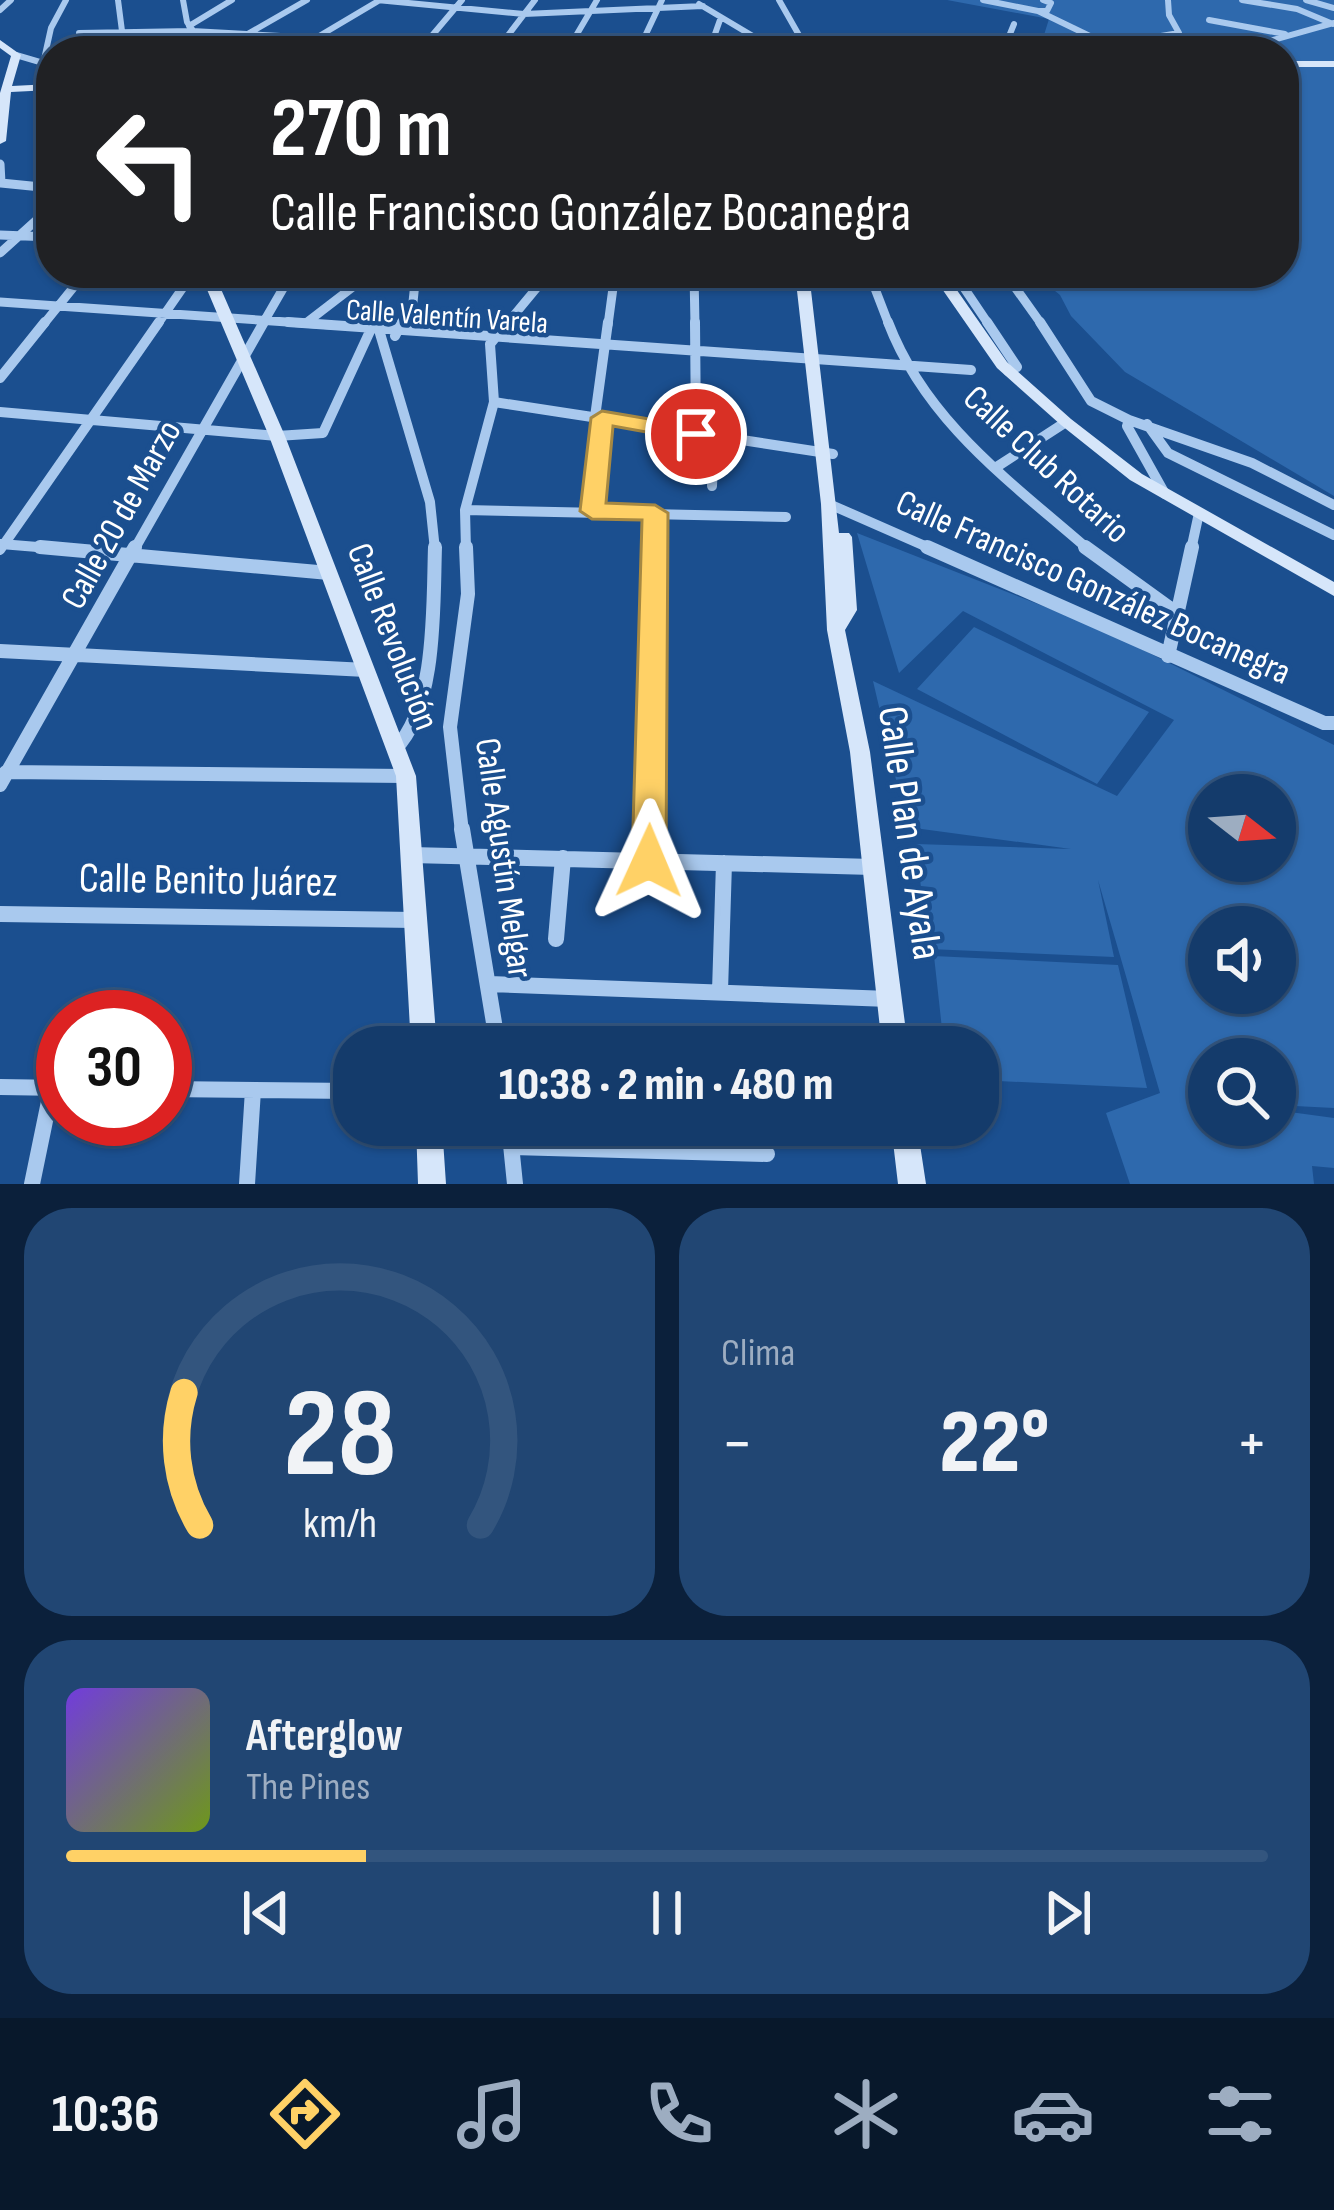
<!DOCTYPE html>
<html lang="es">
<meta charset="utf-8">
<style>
body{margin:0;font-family:"Sofia Sans Condensed",sans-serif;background:#214673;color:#f1f3f6;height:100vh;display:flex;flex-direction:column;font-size:45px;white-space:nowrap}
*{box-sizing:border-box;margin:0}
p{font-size:39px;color:#9dadc1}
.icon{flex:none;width:66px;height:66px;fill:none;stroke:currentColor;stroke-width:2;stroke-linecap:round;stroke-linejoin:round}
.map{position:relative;height:1184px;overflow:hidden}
.sheet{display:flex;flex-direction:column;gap:24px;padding:24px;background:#0b203b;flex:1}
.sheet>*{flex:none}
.top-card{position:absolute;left:36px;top:36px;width:1263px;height:252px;border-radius:48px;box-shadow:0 3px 9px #0004,0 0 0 3px #33557e;background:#202124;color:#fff;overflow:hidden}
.needle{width:78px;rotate:107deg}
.controls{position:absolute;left:1188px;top:774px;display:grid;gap:24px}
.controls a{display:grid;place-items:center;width:108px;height:108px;border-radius:50%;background:#143b6b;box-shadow:0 3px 9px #0004,0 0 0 3px #33557e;font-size:60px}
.speed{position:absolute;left:36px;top:990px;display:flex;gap:24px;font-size:60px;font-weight:700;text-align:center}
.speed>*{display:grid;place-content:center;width:156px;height:156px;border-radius:50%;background:#143b6b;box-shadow:0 3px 9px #0004,0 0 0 3px #33557e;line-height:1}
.speed .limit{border:18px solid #d22;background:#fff;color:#111}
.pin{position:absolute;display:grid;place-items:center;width:102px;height:102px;color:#fff;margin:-51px;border:6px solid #fff;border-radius:50%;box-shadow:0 3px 12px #0007}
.me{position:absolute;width:132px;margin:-66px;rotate:1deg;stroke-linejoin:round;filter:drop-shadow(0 0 9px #0008)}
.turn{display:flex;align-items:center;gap:42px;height:252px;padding:0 36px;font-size:54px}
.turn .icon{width:156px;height:156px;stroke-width:2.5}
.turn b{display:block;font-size:84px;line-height:102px}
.big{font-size:90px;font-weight:800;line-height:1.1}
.sheet .widget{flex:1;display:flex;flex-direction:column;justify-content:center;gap:18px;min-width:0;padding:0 42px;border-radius:48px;background:#214673}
.sheet .dial{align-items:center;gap:0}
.dial svg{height:312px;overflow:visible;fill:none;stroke:#33557e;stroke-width:7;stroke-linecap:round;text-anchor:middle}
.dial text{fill:#f1f3f6;stroke:none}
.song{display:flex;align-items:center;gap:36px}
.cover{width:144px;height:144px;border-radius:18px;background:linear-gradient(135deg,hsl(260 70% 55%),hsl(80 70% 35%))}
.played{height:12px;border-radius:6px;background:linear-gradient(90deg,#ffd166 25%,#33557e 25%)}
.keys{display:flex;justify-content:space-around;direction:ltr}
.heat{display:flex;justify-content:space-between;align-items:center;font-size:66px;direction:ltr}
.sheet .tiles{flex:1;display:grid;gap:24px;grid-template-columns:1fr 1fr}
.widget:last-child{grid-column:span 2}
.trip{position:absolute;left:333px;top:1026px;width:666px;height:120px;border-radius:48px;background:#143b6b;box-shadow:0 3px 9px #0004,0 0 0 3px #33557e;font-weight:800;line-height:120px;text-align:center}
.menu{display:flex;height:192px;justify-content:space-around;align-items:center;background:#08182b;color:#9dadc1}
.menu .icon{width:84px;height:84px}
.menu .selected{color:#ffd166}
.menu b{font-size:54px;color:#f1f3f6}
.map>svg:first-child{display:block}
</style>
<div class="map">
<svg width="1334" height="1184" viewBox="0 0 1334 1184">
<rect width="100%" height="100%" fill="#1b4f8f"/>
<path fill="#2e69ad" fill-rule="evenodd" d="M947 0H1334V496L1125 372 1071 316 1060 295 1033 273H1284V51H1039L1049 19Z
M857 533 1099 628 1334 745V1108L1275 1105V1059H1209V1125H1275V1110L1334 1118V1168L1312 1166 1314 1184H1130L1106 1113 1160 1093 1098 880 1114 957 928 949 916 844 1071 849 907 827 873 681 1117 796 1174 720 963 611 899 673ZM1209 795H1275V861H1209ZM1209 927H1275V993H1209Z
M974 627 1149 712 1097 784 917 689Z
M934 956 1118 965 1147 1088 978 1080V1047H944Z"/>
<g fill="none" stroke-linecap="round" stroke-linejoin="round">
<path stroke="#a9c9ee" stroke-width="6" d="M118 0 122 31 133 51
M183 0 187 22 207 51
M377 0 524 14 703 6
M779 0 808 51
M983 0 1038 11 1096 39 1154 46
M1242 0 1297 9 1333 24
M1306 0 1334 8
M699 4 778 51
M0 10 11 0
M1039 11H1047L1051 3 1043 0
M1209 20 1285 34
M189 26 232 0
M79 33 192 31 316 38
M1154 46 1149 38 1179 33 1169 15 1168 0
M218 51 307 0
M294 51 380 0
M419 51 462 0
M496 51 535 0
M567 51 597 0
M638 51 662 0
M709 51 721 17
M1003 51 1014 24
M1190 51 1262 43 1334 23
M16 55 50 65
M43 64 51 28 66 0"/>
<path stroke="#a9c9ee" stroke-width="9" d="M0 164 1 183 51 188
M0 235 51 237
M0 253 51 207
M694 273 695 325
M869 273 889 325
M954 273 989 325
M995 273 1007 276 1042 325
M0 302 331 325
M306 323 371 273
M43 325 85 273
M157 325 193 273
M262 325 292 273
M401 325 413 302 416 273
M506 325 549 273
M608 325 615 273"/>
<path stroke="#a9c9ee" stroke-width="10" d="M288 322 971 370
M695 322 696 434
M888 322C926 422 1011 482 1089 550
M987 322 1017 367 1008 371
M1040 322 1091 401 1129 420 1252 463 1334 505
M379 330 430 502 435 550
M395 336 402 322
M0 378 45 322
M494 402 833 454
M0 412 277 436 323 433 371 329
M595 417 608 322
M1129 420 1127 426 1165 494
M1147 424 1168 453 1334 535
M995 468 1066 422
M712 486 714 437
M829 504 934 550
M465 510 786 517
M592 511 602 418
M1 544 74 550
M0 550 159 322
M134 550 264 322
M466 550 465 510 494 402 490 344 508 322
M654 550 655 513
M1191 550 1199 513"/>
<path stroke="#a9c9ee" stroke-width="14" d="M40 547 329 573
M927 547 1324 723H1334
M1085 547 1179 615
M0 651 366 670
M1168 656 1192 547
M395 749C437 707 433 605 435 547
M6 772 406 776
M0 785 135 547
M462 832 450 727 468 594 466 547
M649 832 654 547"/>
<path stroke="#a9c9ee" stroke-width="16" d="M462 829 498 1047
M411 855 873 867
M649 861 650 829
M0 914 415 920
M556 939 563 858
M489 984 889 999
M720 991 724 863
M0 1087 63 1088
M165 1089 354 1091
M509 1125 515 1184
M513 1147 767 1154
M32 1184 52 1087
M247 1184 253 1090"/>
<path fill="#d6e6fa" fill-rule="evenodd" d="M0 40 21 55 12 86 51 84V90L11 92 6 141 0 144V93L11 56 0 48Z
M1284 61H1334V67H1284Z
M200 273H214L285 436 416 776 437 1047H411L396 776 269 436Z
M795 273H809L839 533H849L852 537 857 610 845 630 870 752 908 1047H882L850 752 827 630 821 504Z
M931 273H945L1007 362 1071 419 1142 474 1334 582V596L1130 480 1061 425 997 368Z
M416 1125H442L446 1184H418Z
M891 1125H917L926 1184H898Z"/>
</g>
<path fill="#ffd166" stroke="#a68842" stroke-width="3" d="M602 411 696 427 708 434 696 441 613 426 606 503 655 505 668 513 666 861 661 871 649 875 637 871 632 861 642 520 592 519 580 511 591 418Z"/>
<g text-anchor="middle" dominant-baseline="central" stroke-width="9" stroke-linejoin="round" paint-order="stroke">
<g font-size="30" fill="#fff" stroke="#1b4f8f">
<text transform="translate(447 317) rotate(4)">Calle Valentín Varela</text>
</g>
<g font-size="36" fill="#fff" stroke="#1b4f8f">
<text transform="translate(1046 465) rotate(43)">Calle Club Rotario</text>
<text transform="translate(122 515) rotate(-61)">Calle 20 de Marzo</text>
<text transform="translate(1093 588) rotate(24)">Calle Francisco González Bocanegra</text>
<text transform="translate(392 637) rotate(69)">Calle Revolución</text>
<text transform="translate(503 858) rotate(82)">Calle Agustín Melgar</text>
</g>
<g font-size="42" fill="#fff" stroke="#1b4f8f">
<text transform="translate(909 833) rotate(82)">Calle Plan de Ayala</text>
<text transform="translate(208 881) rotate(1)">Calle Benito Juárez</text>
</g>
</g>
</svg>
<div class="controls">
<a><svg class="needle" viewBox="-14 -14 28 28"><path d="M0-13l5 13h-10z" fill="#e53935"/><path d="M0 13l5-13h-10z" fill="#9dadc1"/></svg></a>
<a><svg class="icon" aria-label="sound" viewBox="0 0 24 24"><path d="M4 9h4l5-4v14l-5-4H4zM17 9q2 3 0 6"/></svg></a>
<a><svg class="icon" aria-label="search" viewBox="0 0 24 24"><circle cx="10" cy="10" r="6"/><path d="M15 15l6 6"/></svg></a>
</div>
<div class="speed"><div class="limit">30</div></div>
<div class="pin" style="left:696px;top:434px;background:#d93025"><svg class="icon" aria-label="arrive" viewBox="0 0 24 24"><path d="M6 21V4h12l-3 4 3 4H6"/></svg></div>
<svg class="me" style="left:649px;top:861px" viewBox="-20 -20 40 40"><path d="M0-17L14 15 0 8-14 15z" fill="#ffd166" stroke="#fff" stroke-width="4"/></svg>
<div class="trip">10:38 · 2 min · 480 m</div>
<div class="top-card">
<div class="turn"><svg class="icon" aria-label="left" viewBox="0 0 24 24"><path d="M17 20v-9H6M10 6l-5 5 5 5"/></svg><div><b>270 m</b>Calle Francisco González Bocanegra</div></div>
</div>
</div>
<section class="sheet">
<div class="tiles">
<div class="widget dial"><svg viewBox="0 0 100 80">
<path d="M14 69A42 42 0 1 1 86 69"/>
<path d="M14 69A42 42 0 0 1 10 35" stroke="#ffd166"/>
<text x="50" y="56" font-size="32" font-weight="700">28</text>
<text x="50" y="72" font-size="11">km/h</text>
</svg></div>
<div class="widget"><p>Clima</p>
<div class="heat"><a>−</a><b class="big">22°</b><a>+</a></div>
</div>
<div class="widget">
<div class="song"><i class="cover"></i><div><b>Afterglow</b><p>The Pines</p></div></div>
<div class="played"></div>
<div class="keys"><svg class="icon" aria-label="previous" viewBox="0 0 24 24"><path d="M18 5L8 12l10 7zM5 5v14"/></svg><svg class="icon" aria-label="pause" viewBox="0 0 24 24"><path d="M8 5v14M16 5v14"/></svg><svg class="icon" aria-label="next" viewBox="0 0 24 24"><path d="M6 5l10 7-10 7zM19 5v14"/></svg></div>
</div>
</div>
</section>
<nav class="menu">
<b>10:36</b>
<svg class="icon selected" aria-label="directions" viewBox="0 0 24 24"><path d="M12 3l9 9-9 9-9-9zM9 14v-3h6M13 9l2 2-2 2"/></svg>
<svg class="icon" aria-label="music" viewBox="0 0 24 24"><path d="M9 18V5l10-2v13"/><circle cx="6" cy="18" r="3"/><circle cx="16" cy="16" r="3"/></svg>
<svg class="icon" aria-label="phone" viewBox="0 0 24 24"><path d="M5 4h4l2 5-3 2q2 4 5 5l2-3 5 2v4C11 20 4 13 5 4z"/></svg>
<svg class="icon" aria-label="climate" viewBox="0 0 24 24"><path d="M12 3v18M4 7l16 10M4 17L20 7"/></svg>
<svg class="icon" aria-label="car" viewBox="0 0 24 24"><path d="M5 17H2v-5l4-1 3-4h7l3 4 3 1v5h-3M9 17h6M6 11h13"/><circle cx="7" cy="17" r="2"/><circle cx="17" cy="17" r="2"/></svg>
<svg class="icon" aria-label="filters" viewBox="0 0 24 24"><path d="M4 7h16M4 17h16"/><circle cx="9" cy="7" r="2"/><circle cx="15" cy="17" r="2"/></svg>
</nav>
